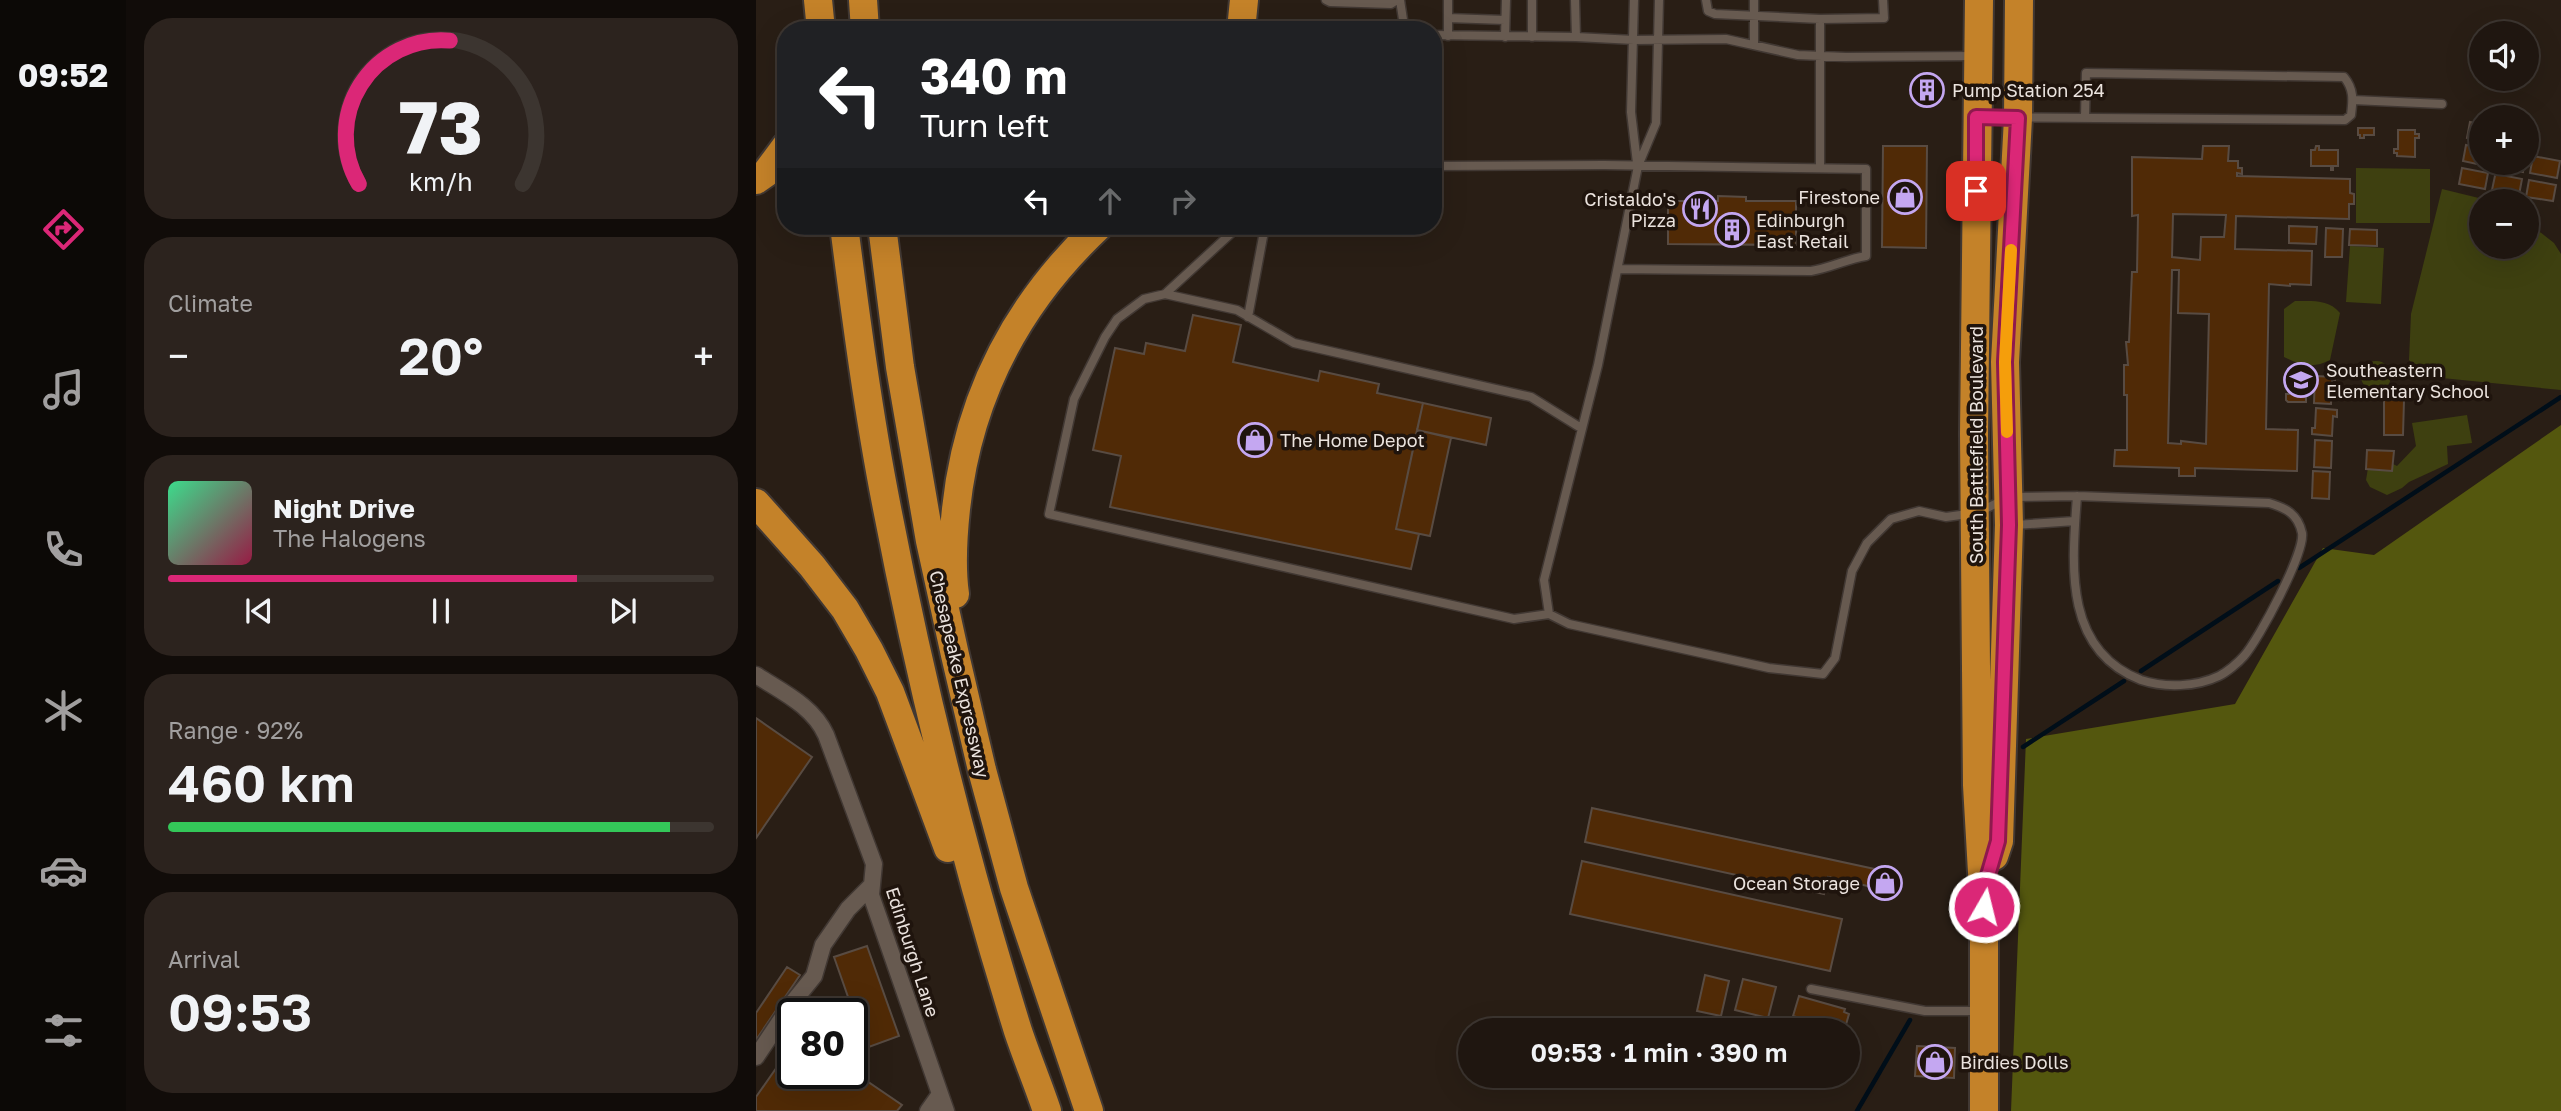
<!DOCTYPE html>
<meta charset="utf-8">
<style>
body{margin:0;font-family:"Golos Text",sans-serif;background:#2c231e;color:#f1f3f6;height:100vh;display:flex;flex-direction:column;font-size:26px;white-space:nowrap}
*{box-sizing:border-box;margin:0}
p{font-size:23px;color:#a19f9f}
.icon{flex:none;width:38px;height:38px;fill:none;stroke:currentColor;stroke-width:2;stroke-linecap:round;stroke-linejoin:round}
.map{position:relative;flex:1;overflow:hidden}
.side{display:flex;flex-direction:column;gap:18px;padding:18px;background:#110c09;width:630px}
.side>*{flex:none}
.hud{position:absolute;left:21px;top:21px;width:665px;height:214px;border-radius:28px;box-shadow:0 7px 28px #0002,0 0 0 2px #3c3530;background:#202124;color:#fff;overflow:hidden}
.controls{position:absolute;left:1713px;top:21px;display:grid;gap:14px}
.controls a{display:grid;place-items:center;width:70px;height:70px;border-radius:50%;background:#1f1610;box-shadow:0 7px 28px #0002,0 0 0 2px #3c3530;font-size:35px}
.speed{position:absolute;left:21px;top:998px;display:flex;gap:14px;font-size:35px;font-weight:700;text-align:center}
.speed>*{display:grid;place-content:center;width:91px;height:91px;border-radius:50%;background:#1f1610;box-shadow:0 7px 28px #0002,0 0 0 2px #3c3530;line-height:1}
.speed .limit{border:4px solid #111;border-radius:10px;background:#fff;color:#111}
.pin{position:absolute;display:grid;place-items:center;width:60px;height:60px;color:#fff;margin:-30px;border-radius:14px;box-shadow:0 4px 10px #0006}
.me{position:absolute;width:77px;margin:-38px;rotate:8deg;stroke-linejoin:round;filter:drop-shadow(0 0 5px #0008)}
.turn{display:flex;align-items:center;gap:24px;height:147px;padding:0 28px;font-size:32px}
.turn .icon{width:91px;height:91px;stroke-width:2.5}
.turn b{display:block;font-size:49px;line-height:60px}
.lanes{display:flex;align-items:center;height:66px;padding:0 28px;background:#0003;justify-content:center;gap:35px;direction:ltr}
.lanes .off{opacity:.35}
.big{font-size:52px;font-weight:600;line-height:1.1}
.side .card{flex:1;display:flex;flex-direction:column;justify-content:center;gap:10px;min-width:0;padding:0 24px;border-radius:28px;background:#2c231e}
.side .dial{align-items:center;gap:0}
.dial svg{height:182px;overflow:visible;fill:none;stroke:#3c3530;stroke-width:7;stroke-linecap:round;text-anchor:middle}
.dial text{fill:#f1f3f6;stroke:none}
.song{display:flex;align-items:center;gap:21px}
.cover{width:84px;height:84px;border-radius:10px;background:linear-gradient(135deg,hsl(150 70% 55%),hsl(340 70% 35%))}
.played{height:7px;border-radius:4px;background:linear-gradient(90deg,#db2777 75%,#3c3530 75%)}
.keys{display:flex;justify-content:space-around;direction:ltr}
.heat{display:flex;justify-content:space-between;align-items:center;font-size:38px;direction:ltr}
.charge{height:10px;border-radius:5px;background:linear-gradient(90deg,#34c759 92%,#3c3530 0)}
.trip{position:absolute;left:702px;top:1018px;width:402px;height:70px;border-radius:35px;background:#1f1610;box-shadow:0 7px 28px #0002,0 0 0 2px #3c3530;font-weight:600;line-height:70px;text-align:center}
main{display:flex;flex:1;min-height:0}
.tabs{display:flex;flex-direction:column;width:126px;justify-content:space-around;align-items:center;background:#0c0906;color:#a19f9f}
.tabs .icon{width:49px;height:49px}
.tabs .selected{color:#db2777}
.tabs b{font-size:32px;color:#f1f3f6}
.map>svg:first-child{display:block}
</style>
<main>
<nav class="tabs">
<b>09:52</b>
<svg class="icon selected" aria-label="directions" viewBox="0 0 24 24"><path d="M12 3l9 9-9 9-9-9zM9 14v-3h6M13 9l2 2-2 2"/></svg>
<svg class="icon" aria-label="music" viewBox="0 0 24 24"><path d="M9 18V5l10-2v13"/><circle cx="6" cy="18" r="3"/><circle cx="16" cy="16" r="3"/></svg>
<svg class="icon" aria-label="phone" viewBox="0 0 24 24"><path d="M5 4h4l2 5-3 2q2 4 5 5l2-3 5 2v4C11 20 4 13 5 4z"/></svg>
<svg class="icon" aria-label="climate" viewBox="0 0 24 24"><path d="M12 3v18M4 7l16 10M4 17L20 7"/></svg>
<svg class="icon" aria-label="car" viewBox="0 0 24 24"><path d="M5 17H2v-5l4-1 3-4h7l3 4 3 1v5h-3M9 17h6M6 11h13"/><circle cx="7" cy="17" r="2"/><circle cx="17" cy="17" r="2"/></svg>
<svg class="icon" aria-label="filters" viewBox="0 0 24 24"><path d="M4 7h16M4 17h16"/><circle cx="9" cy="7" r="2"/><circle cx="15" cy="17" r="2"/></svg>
</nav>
<section class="side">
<div class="card dial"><svg viewBox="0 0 100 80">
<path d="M14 69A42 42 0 1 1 86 69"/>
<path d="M14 69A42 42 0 0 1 54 6" stroke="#db2777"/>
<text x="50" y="56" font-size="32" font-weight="700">73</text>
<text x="50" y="72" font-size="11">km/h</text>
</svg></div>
<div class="card"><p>Climate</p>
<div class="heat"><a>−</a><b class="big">20°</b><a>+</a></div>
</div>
<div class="card">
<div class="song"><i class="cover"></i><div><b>Night Drive</b><p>The Halogens</p></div></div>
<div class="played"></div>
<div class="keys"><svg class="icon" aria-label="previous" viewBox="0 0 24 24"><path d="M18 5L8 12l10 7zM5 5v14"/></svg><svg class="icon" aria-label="pause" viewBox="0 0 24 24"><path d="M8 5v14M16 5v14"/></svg><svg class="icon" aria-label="next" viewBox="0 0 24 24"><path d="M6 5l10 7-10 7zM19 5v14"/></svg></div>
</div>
<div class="card"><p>Range · 92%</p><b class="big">460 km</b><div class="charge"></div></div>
<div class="card"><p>Arrival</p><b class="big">09:53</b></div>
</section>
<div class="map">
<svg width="1805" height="1111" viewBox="0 0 1805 1111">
<rect width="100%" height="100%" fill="#291e15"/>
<path fill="#3e4010" d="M1600 168 1674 169V223H1600Z
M1686 189 1735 201H1726V247H1771V222L1798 243 1805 254V390L1666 376 1653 360 1655 314Z
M1594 246 1628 248 1625 304 1590 302Z
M1539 301C1556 301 1573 299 1584 313L1574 360C1557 369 1545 365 1528 357V309Z
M1605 376a15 15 0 1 1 30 0a15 15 0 1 1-30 0Z
M1711 415 1716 443 1691 446 1692 464 1653 482 1646 488 1631 495 1614 487 1610 480 1612 468 1631 461 1641 466 1660 446 1656 423Z"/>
<path fill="#54570e" d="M1805 425V1111H1255L1270 739 1479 704 1567 548 1618 555Z"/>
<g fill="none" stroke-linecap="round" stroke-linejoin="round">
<path stroke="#000e19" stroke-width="4.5" d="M1543 568 1805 397
M1385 671 1522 581
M1267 747 1368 681
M1101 1111 1154 1020"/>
</g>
<path fill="#502a06" stroke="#584b42" stroke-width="2" fill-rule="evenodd" d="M1166 84H1177V96H1166Z
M1714 122 1726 124V140L1711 138Z
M1602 128H1618V135H1608V138H1604V135H1602Z
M1642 130H1659V134H1663V138H1659V157L1641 156V153H1638V149H1642Z
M1710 145 1726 148V163H1734V166L1731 168 1726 167V165L1707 161Z
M1127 146H1171L1170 248 1126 247Z
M1447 146H1473L1472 161H1482V168H1486V174L1481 173V176L1594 179V193L1598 194V204H1593V219L1480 216 1479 249 1556 251 1555 285 1534 284V286L1513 284 1510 429 1542 430 1541 471 1439 468V476H1423V468L1358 466 1359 450H1371V395H1368V365H1372L1370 342H1373L1376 272H1381L1382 215 1376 216V157L1446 159ZM1417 214 1470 215 1468 237H1445L1444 260 1416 257ZM1416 270H1423L1422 313 1453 314 1450 444 1425 441V444L1412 443Z
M1560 146H1563V150H1582V166H1577V170H1575V166H1555V150H1559Z
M1777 156 1804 161 1801 178 1774 173Z
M1741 163H1768L1767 172 1740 167Z
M1706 168 1732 173 1729 189 1703 184Z
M1740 171 1745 172V175L1766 179 1763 195 1736 190Z
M1773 180 1800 185 1797 201 1770 197Z
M962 196 990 197V201H1040V245L912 244V201H962Z
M1533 226 1561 227 1560 244 1533 243Z
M1570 228 1587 229 1586 257H1569Z
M1594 229 1621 230V246L1593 245Z
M437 315 485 325 477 362 562 381 564 371 623 384 621 393 667 403 640 529 663 534 655 569 354 507 365 456 337 450 359 348 388 354 390 343 429 351Z
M1533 375 1550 376V378H1554L1553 384H1550V402H1532L1530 400V394H1533Z
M1559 376 1579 377V380H1576L1575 404 1558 403Z
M1628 399 1648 400 1647 435H1628Z
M667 403 735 418 730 445 661 430Z
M1560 408 1581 410V417L1577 416 1576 436 1556 434V428H1559Z
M661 430 695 438 674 536 640 529Z
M1559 440 1576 441 1575 468 1558 467Z
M1611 450 1638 451 1636 471 1610 469Z
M1557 471 1574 472 1573 499 1556 498Z
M0 718 56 757 0 838Z
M836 808 1142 874 1138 892 1072 877 1068 894 829 842Z
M826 861 1086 919 1074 971 814 914Z
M111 946 143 1036 110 1048 78 957Z
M31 967 44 975 0 1040V1013Z
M949 975 973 981 965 1016 941 1011Z
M987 979 1020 987 1012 1018 979 1010Z
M1043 996 1089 1009 1088 1012 1093 1014 1089 1028 1083 1026 1082 1029 1066 1025V1027L1062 1026 1063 1024H1053L1054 1021 1037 1016Z
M37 1044V1073H96V1071L146 1105 141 1111H0V1097Z
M1161 1046 1199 1048 1198 1078 1159 1076Z"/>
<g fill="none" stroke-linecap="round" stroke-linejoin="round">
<g stroke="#413833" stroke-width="11">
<path id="lane" d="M570 0 574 2 635 4 641 0
M644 0 648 26 653 30
M692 0V36
M776 0V37
M819 0 820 37
M878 0 875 112 881 163
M903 0 900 123 882 166 842 365 788 580 793 614 813 624 1013 668 1067 674 1079 658 1096 571 1111 543 1135 519 1163 511 1190 517 1212 514
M950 0 952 11 959 14 1064 19 1128 18 1127 0
M998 0V45
M692 18 749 20
M677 35 820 37 878 40 970 39 1042 55 1090 57 1218 56
M749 37 750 0
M1597 100 1686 104
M1228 117 1589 120 1595 115C1597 100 1598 89 1588 77L1330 73 1329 117
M677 166 848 165 1110 169V256C1091 259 1074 268 1055 271L862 269
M1064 168V19
M409 294 483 226
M492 317 509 226
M1225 511 1253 497 1321 496 1513 503C1530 508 1542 514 1546 533 1549 553 1503 639 1488 656 1482 663 1471 672 1463 676 1440 687 1409 688 1385 680 1307 650 1316 565 1321 496
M1259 525 1319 521
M793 614 758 619 293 514 318 399 349 337 361 319 388 299 409 294 481 310 538 343 775 397 825 428
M1055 989 1169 1011H1222"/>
</g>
<g stroke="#413833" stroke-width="19">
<path id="street" d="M0 675C26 692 57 706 70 735L118 864 115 895 190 1111
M0 1057 37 1002 58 976 67 945 92 909 116 885
M172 1111 184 1094"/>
</g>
<g stroke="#413833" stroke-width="32">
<path id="highway" d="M62 0 65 30
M107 0 109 30
M1223 0 1218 434 1221 785 1228 907V1111
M485 30 488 0
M0 180 10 173 30 146
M88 226C100 318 112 411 130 503 164 681 208 858 262 1031 271 1058 282 1084 291 1111
M126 226 144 367 174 541 199 655 226 770 258 888 333 1111
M0 503 56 566 89 609 113 650 134 692 192 848
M199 594C195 566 197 537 200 509 212 396 261 303 343 226
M1238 856 1243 841 1253 525 1249 362 1262 118 1263 0"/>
</g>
<use href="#lane" stroke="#675a50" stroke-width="8"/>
<use href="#street" stroke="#675a50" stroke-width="16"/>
<use href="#highway" stroke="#c48229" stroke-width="28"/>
</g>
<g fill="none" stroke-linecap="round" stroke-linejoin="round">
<g stroke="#8e194d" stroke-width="18">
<path id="route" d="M1220 191V117L1262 118 1249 362 1253 525 1242 841 1228 889V907"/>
</g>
<use href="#route" stroke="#db2777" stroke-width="12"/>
<path stroke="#f59e0b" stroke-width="12" d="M1251 432 1249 362 1255 250"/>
</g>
<defs>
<g id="building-ring" transform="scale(1.75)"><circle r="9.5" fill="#1f140d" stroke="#c4a7f1" stroke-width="1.5"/><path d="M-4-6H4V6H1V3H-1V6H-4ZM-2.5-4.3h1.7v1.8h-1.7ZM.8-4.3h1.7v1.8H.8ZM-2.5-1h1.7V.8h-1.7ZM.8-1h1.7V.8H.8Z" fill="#c4a7f1"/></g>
<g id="shop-ring" transform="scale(1.75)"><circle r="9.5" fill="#1f140d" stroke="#c4a7f1" stroke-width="1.5"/><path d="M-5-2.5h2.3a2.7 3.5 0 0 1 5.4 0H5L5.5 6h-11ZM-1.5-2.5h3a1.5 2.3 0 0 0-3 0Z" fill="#c4a7f1"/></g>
<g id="restaurant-ring" transform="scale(1.75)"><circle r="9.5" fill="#1f140d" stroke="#c4a7f1" stroke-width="1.5"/><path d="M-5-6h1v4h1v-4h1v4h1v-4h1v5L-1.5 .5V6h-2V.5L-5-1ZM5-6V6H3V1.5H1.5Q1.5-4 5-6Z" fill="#c4a7f1"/></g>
<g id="school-ring" transform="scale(1.75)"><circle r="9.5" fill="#1f140d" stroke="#c4a7f1" stroke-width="1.5"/><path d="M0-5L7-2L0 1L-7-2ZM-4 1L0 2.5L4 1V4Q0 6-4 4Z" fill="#c4a7f1"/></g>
</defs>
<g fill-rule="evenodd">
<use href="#building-ring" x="1171" y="90"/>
<use href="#shop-ring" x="1149" y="197"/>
<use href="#restaurant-ring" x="944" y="209"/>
<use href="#building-ring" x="976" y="230"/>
<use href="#school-ring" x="1545" y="380"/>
<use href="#shop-ring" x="499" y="440"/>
<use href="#shop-ring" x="1129" y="883"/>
<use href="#shop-ring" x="1179" y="1062"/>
</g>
<g text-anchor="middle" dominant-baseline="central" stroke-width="7" stroke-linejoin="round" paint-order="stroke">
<g font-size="18" fill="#ebe3de" stroke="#1f140d" text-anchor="start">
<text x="1196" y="90">Pump Station 254</text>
<text x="1124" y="197" text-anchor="end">Firestone</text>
<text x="920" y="199" text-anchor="end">Cristaldo's<tspan x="920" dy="21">Pizza</tspan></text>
<text x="1000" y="220">Edinburgh<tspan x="1000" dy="21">East Retail</tspan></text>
<text x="1570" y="370">Southeastern<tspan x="1570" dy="21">Elementary School</tspan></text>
<text x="524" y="440">The Home Depot</text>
<text x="1104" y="883" text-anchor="end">Ocean Storage</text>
<text x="1204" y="1062">Birdies Dolls</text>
</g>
<g font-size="18" fill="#ebe3de" stroke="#1f140d">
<text transform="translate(1220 445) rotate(-90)">South Battlefield Boulevard</text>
<text transform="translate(204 674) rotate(77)">Chesapeake Expressway</text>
<text transform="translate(157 952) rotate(72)">Edinburgh Lane</text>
</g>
</g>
</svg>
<div class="controls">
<a><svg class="icon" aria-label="sound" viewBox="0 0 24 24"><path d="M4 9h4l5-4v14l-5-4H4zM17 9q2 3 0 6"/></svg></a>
<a>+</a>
<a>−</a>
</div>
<div class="speed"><div class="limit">80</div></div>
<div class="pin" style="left:1220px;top:191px;background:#d93025"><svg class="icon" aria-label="arrive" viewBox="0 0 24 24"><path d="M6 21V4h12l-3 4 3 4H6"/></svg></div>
<svg class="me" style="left:1228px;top:907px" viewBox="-20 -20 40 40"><circle r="17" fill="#db2777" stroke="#fff" stroke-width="3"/><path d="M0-11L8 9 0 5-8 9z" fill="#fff"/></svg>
<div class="trip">09:53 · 1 min · 390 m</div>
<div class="hud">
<div class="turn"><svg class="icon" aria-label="left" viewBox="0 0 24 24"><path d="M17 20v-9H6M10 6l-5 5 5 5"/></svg><div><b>340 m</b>Turn left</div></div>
<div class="lanes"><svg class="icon" aria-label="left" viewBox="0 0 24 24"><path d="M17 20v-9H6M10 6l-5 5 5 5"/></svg><svg class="icon off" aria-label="ahead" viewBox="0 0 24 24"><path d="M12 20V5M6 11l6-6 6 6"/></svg><svg class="icon off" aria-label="right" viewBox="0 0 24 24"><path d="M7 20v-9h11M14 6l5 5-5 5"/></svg></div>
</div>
</div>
</main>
